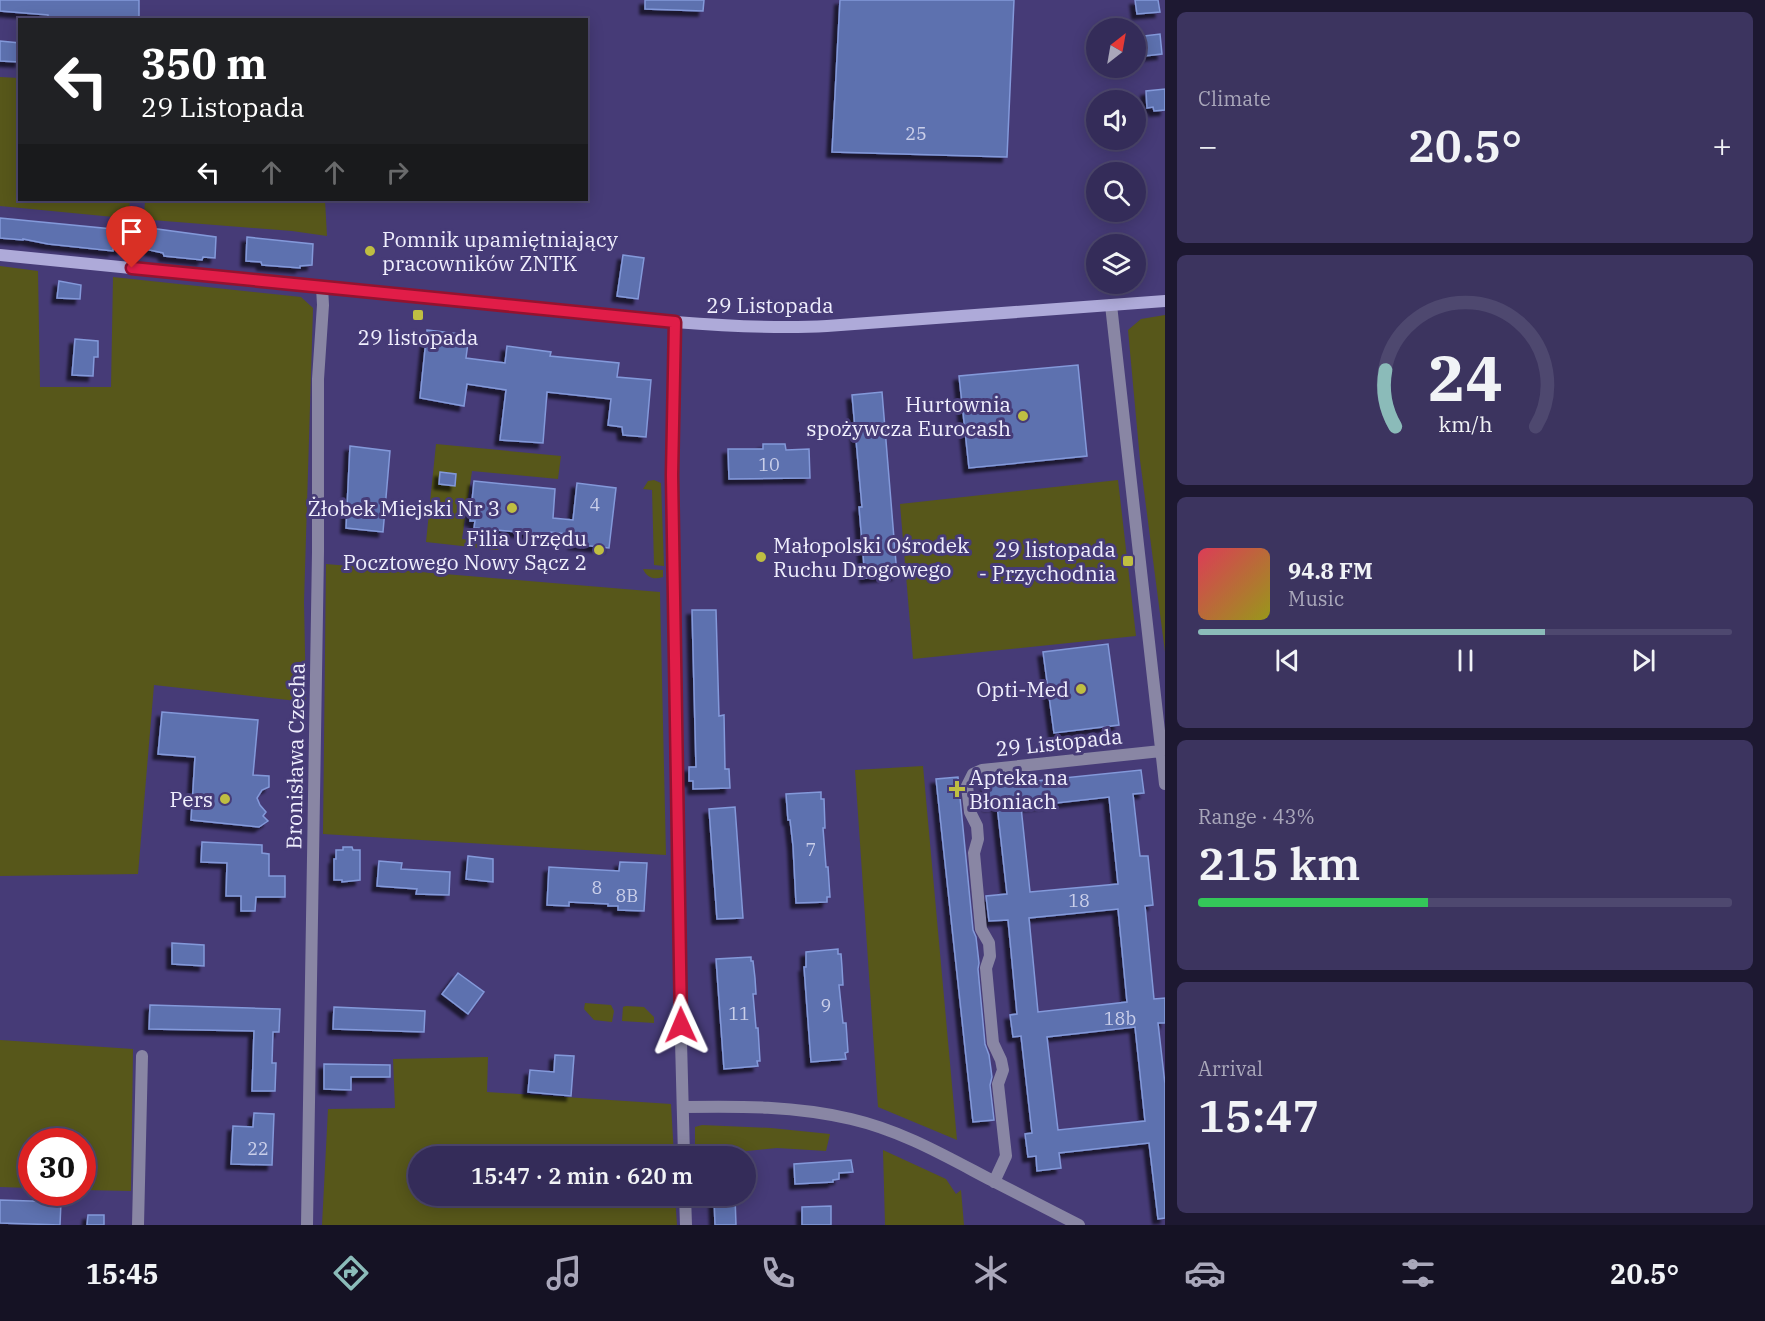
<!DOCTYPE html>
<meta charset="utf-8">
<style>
body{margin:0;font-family:"IBM Plex Serif",serif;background:#3c345f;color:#f1f3f6;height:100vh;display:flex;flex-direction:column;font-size:22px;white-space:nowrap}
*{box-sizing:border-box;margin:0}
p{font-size:20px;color:#a9a7ba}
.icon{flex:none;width:33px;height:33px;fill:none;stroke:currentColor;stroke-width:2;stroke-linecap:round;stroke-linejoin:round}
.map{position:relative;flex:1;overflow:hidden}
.drawer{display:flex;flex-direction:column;gap:12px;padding:12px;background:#1d1831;width:600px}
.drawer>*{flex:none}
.top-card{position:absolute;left:18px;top:18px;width:570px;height:183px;border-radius:0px;box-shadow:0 3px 15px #0003,0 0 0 2px #4e486f;background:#202124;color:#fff;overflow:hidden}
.needle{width:39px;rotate:31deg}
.buttons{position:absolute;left:1086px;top:18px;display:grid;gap:12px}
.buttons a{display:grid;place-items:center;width:60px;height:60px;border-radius:50%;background:#342c59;box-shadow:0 3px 15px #0003,0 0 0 2px #4e486f;font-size:30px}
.speed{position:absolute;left:18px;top:1128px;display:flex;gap:12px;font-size:30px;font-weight:700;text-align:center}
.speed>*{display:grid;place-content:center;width:78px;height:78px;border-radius:50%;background:#342c59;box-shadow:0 3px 15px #0003,0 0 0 2px #4e486f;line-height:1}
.speed .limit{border:9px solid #d22;background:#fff;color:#111}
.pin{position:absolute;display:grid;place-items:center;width:51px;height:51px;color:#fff;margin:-62px -26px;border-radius:50% 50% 50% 0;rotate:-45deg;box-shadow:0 0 6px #0007}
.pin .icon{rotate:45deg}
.me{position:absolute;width:66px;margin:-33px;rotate:359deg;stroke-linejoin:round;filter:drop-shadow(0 0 4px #0008)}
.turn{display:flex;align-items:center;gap:21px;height:126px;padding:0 24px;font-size:27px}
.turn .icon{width:78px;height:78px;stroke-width:2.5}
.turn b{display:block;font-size:42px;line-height:51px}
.lanes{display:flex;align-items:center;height:57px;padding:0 24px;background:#0003;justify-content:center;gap:30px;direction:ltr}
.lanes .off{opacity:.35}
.big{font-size:45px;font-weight:600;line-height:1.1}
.drawer .widget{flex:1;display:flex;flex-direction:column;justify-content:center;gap:9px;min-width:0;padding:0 21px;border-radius:9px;background:#3c345f}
.drawer .dial{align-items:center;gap:0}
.dial svg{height:156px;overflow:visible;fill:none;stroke:#4e486f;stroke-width:7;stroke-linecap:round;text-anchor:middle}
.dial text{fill:#f1f3f6;stroke:none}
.song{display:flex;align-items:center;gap:18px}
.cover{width:72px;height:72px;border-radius:9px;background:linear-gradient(135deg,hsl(350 70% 55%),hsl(60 70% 35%))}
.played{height:6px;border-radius:3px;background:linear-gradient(90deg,#8bbbb9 65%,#4e486f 65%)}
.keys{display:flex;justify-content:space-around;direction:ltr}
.heat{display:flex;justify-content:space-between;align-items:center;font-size:33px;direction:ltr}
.charge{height:9px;border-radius:4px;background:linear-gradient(90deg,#34c759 43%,#4e486f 0)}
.trip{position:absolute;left:408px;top:1146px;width:348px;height:60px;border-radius:30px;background:#342c59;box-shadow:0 3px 15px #0003,0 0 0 2px #4e486f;font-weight:600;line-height:60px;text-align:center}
.dock{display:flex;height:96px;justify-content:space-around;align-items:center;background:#151224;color:#a9a7ba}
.dock .icon{width:42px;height:42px}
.dock .active{color:#8bbbb9}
.dock b{font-size:27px;color:#f1f3f6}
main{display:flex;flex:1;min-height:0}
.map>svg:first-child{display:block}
</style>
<main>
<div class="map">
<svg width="1165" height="1225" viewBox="0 0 1165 1225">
<defs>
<filter id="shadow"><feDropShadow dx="-5" dy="5" stdDeviation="1.5" flood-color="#0009"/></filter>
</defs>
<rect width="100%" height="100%" fill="#463b77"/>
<path fill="#57571a" d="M0 77 19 78 20 200H130L129 212 124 218 0 206Z
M145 200H325L327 236 292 231 152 220 144 217Z
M0 266 38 271 40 387H111L113 277 301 297 313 308 304 602 306 702 154 685 138 874 0 876Z
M1165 315V652L1140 460 1128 330 1141 319Z
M436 444 561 456 558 479 472 471 462 539 499 544 498 550 426 542Z
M654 480 661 483 664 566 654 565 652 490 643 489 648 481Z
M1118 480 1136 636 913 659 900 504Z
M326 564 660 592 666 855 323 834Z
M643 569 663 570V577C654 580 647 578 643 569Z
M923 766 957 1140 878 1107 855 770Z
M585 1003 611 1005 614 1011 612 1022 594 1020 584 1009Z
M626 1006 644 1007 654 1017V1023L622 1021 623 1007Z
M0 1040 133 1049 131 1191 83 1190 82 1142H32L31 1188 0 1187Z
M488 1057 487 1092 671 1104 674 1156H418V1196H675L677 1225H322L328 1109 395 1108 393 1059Z
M702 1125 771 1128 830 1134 826 1151 777 1148 728 1153 695 1149V1127Z
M883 1150 946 1179 956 1194 961 1190 964 1225H885Z"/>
<path fill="#5d71af" stroke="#8399da" stroke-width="1.5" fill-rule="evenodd" filter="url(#shadow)" d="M0 0H139V17H48V15L0 11Z
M645 0H704L703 11 645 9Z
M840 0H1014L1007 157 832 152Z
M1135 0H1158L1160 12 1137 14Z
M1160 34 1162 54 1136 57V37Z
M0 41 20 43V62L0 61Z
M1165 89V110L1154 111 1153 107 1147 108 1146 91Z
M0 218 123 230 122 250 113 249V251L48 244 23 239V240L0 238Z
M150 228 216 237 215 258 203 257 202 260 164 256 163 253 149 250Z
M247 237 313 244 312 265 300 266V268L262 265 261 262 246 261Z
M623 255 644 258 638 299 617 296Z
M59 281 81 285 80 299 57 298Z
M427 330 469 335 466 358 505 363 507 346 551 352 550 356 619 363 617 377 651 380 646 437 623 435 622 427 608 425 611 399 547 392 543 443 500 440 506 390 467 384 464 406 420 398Z
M75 339 98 341V357H94L93 376 72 375Z
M1078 365 1087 456 969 468 959 376Z
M882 392 897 575 865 578 859 507H862L852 395Z
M763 444H785L786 450 809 449 810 478 729 479 728 449H763Z
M350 446 390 451 383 532 346 528Z
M440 472 456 474 455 486 439 484Z
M474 481 555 489 553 518 573 520 577 483 616 488 609 548 573 544 575 535 551 532V535L474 528 475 521H470Z
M692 610H716L719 716 724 715 725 769H729L730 788 693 789V781H689V767H696Z
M1108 644 1119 725 1054 733 1043 652Z
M162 712 258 720 253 775 269 776V787L262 790 257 798 260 805 266 812 263 816 268 821 259 827 191 820 195 757 158 754Z
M1141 770 1144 793 1133 794 1140 856H1148L1153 905 1145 906 1154 999 1165 998V1023H1158L1165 1084V1218L1158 1219 1149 1143 1059 1153 1061 1168 1037 1171 1036 1156 1028 1157 1025 1134 1032 1133 1021 1036 1013 1037 1010 1015 1017 1014 1008 920 989 921 986 896 1007 894 997 805 988 806 986 786ZM1109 797 1118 884 1030 892 1021 807ZM1118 909 1127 1002 1038 1012 1029 918ZM1135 1027 1145 1121 1058 1130 1047 1037Z
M958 777 973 930 976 937 979 963 978 969 985 1044 989 1055 992 1077 990 1085 994 1120 973 1122 936 779Z
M821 792V799H824L825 828H823L826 867H828L830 897H827V902L796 903 793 846 790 820H788L786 794Z
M735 807 743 918 717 919 709 809Z
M202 842 262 845V853L269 854V876H285V897H256L255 911H241V896H226L227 863 201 862Z
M343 847H352L353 850H360V880L342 882V880H334V859H336V850H343Z
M468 856 493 859V882L466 879Z
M379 861 402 863 401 869 450 872 449 895 416 894 417 889 377 886Z
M620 862 647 863 644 911 618 910V906H608V904L569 902V906L547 905 549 867 619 871Z
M172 943 204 945V966L172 964Z
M838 949V954H841L842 967 843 985H839L843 1023H846L848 1052 845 1053 846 1059 811 1062 804 967H806V952Z
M751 957V961H753L755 978 756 994H753L756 1028H758L760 1061H757L758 1066 724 1069 716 959Z
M458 973 484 992 468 1014 442 994Z
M150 1005 280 1009 279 1032H273L272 1063H276L275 1091H252L254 1031 149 1029Z
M334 1007 425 1011 424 1032 333 1029Z
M555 1055 574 1056 571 1096 528 1092 530 1070 554 1072Z
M324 1064 390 1065V1077H351V1090L324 1089Z
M254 1113 274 1114 272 1165 231 1164 233 1126 253 1127Z
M851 1160 853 1172 839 1173V1179L833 1180V1182L795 1184 794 1164Z
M714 1196H735L736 1225H715Z
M0 1200 61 1202 60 1225 0 1223Z
M831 1206V1225H802V1207Z
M88 1215H104V1225H87Z"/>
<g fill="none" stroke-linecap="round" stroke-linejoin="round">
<path stroke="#8986a4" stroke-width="12" d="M1111 305 1165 784
M675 322 672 475 681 1041 684 1156
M683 1107C740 1106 796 1106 851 1119 903 1131 947 1157 993 1181 1022 1196 1050 1210 1079 1225
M994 1182 1006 1156 998 1084 1003 1070 1001 1060 993 1043 986 968 990 956 989 943 981 929 974 853 978 839 977 826 970 812 967 786 973 774 982 770 1161 751
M685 1196 686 1225
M138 1225 142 1056
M307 1225 318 552V379L323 305 322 287"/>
<path stroke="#aeaad9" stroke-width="12" d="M0 255 675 322C726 326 776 329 827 326L1165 301"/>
</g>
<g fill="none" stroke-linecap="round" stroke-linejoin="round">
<g stroke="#92132f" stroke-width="15">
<path id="route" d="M132 268 675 322 672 475 681 1025"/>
</g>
<use href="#route" stroke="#e11d48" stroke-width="10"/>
</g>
<g fill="#bfbe42" stroke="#463b77" stroke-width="2">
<circle cx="370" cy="251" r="6"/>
<rect x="412" y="309" width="12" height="12" rx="3"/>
<circle cx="1023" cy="416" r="6"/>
<circle cx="512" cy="508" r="6"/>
<circle cx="599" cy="550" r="6"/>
<circle cx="761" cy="557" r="6"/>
<rect x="1122" y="555" width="12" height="12" rx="3"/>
<circle cx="1081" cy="689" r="6"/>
<path d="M954 780h6v6h6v6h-6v6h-6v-6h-6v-6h6z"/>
<circle cx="225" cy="799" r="6"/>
</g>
<g text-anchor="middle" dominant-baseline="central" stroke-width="6" stroke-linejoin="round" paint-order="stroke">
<g font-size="18" fill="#cacfea">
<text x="916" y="133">25</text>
<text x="769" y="464">10</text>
<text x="595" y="504">4</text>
<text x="811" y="849">7</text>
<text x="597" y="887">8</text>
<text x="627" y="895">8B</text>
<text x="1079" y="900">18</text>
<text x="826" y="1005">9</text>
<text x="739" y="1013">11</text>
<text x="1120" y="1018">18b</text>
<text x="258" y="1148">22</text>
</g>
<g font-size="21" fill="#efeefd" stroke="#463b77" text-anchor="end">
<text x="382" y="239" text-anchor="start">Pomnik upamiętniający<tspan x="382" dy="24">pracowników ZNTK</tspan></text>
<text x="418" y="337" text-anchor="middle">29 listopada</text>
<text x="1011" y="404">Hurtownia<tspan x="1011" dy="24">spożywcza Eurocash</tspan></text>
<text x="500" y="508">Żłobek Miejski Nr 3</text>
<text x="587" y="538">Filia Urzędu<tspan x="587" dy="24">Pocztowego Nowy Sącz 2</tspan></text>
<text x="773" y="545" text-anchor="start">Małopolski Ośrodek<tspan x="773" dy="24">Ruchu Drogowego</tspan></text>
<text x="1116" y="549">29 listopada<tspan x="1116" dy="24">- Przychodnia</tspan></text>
<text x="1069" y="689">Opti-Med</text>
<text x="969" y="777" text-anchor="start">Apteka na<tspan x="969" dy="24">Błoniach</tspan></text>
<text x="213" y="799">Pers</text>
</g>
<g font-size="21" fill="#efeefd" stroke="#463b77">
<text x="770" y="305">29 Listopada</text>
<text transform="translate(1059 742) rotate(-6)">29 Listopada</text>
<text transform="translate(295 756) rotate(-89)">Bronisława Czecha</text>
</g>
</g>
</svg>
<div class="buttons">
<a><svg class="needle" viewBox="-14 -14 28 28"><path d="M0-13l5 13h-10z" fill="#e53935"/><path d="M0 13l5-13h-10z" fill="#a9a7ba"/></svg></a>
<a><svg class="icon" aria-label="sound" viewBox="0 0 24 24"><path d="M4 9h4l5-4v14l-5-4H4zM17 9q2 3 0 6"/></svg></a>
<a><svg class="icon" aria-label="search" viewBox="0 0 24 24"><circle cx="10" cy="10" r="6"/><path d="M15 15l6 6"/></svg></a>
<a><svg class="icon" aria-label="layers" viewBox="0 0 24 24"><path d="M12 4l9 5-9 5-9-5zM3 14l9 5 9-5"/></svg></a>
</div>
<div class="speed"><div class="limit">30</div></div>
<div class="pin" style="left:132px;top:268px;background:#d93025"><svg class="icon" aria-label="arrive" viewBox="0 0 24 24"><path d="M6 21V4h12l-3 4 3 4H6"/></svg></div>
<svg class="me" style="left:681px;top:1025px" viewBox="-20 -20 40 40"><path d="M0-17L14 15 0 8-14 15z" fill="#e11d48" stroke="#fff" stroke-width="4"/></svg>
<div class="trip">15:47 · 2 min · 620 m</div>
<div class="top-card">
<div class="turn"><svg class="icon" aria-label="left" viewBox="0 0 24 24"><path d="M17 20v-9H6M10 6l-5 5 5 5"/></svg><div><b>350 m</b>29 Listopada</div></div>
<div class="lanes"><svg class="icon" aria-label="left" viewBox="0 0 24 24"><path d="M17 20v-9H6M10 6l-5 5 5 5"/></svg><svg class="icon off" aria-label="ahead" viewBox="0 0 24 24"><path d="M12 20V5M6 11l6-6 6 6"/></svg><svg class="icon off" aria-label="ahead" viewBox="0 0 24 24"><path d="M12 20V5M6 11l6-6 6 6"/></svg><svg class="icon off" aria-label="right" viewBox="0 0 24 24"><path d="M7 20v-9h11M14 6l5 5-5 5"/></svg></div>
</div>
</div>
<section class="drawer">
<div class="widget"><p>Climate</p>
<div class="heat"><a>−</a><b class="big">20.5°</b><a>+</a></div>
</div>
<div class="widget dial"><svg viewBox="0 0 100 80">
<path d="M14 69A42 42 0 1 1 86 69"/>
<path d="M14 69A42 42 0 0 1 9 40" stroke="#8bbbb9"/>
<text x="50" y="56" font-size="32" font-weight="700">24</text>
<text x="50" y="72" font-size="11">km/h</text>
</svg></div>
<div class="widget">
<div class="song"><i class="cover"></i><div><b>94.8 FM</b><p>Music</p></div></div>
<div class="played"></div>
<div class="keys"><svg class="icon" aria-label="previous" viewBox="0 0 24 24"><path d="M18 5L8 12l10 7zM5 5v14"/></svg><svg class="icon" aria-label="pause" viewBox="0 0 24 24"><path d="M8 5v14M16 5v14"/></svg><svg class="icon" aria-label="next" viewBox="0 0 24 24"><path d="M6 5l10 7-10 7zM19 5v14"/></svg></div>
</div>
<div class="widget"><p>Range · 43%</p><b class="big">215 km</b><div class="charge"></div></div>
<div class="widget"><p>Arrival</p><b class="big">15:47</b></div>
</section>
</main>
<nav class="dock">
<b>15:45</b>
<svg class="icon active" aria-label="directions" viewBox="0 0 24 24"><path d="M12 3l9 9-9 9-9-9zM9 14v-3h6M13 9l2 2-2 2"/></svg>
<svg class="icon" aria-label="music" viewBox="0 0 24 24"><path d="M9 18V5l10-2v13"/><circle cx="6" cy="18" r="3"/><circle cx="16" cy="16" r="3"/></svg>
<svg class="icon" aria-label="phone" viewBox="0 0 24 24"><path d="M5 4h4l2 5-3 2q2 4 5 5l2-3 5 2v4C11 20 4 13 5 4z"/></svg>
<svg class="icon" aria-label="climate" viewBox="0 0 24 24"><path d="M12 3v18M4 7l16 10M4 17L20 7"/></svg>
<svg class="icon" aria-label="car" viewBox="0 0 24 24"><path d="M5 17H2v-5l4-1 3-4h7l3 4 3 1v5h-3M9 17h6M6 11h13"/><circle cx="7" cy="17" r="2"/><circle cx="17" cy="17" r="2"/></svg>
<svg class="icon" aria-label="filters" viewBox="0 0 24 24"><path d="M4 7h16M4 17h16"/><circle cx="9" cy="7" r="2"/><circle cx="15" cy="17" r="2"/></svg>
<b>20.5°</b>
</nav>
